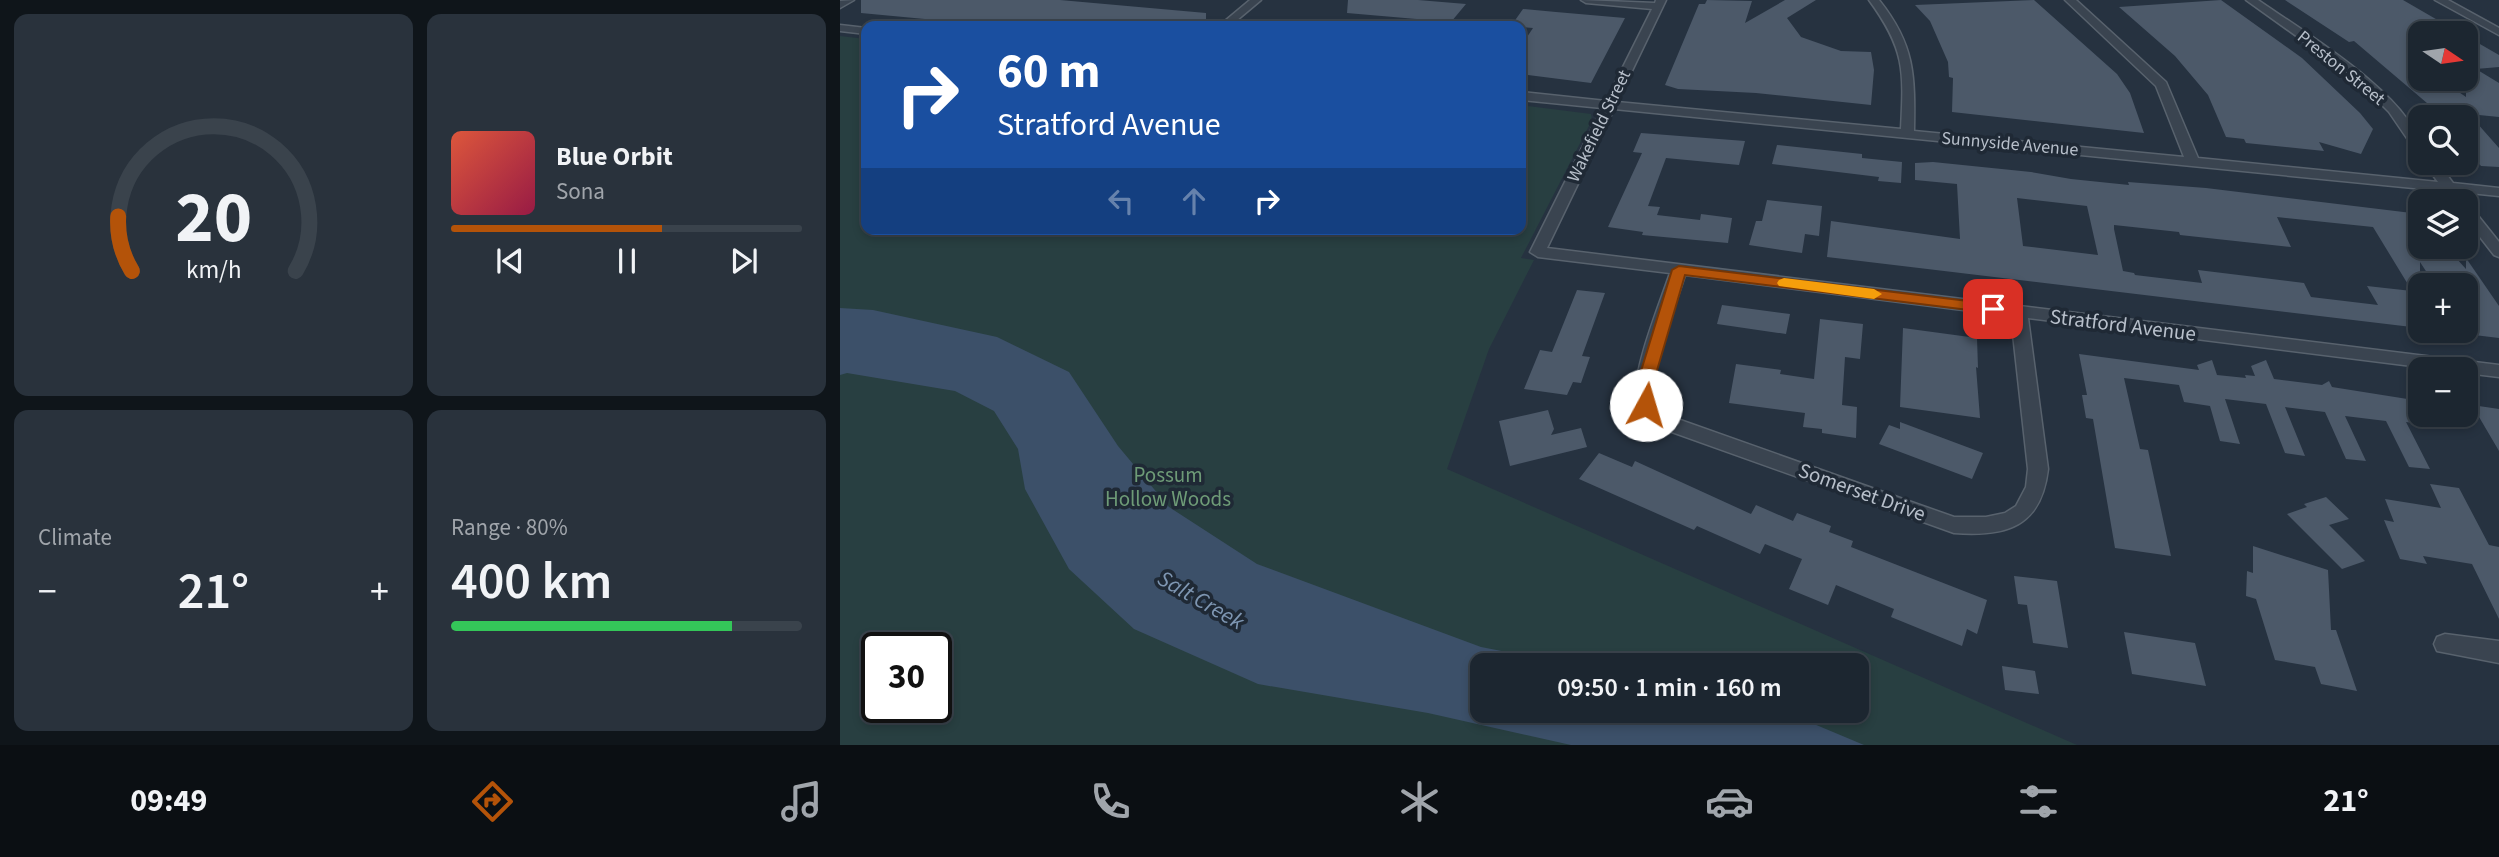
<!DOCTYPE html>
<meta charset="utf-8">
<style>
body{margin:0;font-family:"Source Sans 3",sans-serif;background:#29323c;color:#f1f3f6;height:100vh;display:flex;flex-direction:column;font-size:26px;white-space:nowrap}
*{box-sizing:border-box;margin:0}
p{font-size:23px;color:#a0a5ab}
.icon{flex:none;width:38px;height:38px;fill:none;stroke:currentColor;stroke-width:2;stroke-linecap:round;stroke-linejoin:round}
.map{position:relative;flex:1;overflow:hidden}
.drawer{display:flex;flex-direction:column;gap:14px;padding:14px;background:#0f151a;width:840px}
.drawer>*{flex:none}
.top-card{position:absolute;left:21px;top:21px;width:665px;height:214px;border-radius:14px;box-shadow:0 4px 10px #0003,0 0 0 2px #3a434c;background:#1a4fa0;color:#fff;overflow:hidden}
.needle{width:46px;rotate:103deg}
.tools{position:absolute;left:1568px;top:21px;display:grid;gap:14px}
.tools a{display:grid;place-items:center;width:70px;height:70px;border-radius:14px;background:#1c2630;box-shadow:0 4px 10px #0003,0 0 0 2px #3a434c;font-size:35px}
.speed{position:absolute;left:21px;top:632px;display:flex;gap:14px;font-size:35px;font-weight:700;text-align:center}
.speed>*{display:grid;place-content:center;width:91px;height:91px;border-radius:50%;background:#1c2630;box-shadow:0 4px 10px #0003,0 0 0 2px #3a434c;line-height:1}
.speed .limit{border:4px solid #111;border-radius:10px;background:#fff;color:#111}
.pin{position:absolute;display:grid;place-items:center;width:60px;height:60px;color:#fff;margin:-30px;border-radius:14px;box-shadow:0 4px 10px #0006}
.me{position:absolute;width:77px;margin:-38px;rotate:6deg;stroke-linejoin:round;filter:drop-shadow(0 0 5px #0008)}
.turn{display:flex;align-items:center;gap:24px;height:147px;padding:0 21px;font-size:32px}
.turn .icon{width:91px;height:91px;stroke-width:2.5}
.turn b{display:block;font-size:49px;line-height:60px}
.lanes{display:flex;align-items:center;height:66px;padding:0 21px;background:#0003;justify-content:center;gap:35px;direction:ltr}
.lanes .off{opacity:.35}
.big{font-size:52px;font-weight:600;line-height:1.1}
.drawer .card{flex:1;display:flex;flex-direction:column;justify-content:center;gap:10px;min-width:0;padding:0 24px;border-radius:14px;background:#29323c}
.drawer .dial{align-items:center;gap:0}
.dial svg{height:182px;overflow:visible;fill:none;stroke:#3a434c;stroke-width:7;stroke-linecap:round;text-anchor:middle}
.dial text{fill:#f1f3f6;stroke:none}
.song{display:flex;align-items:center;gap:21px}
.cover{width:84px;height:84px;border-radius:10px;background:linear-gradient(135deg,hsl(10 70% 55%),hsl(340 70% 35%))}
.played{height:7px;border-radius:4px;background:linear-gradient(90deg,#b45309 60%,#3a434c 60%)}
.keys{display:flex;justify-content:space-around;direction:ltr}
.heat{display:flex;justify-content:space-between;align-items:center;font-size:38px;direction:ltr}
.charge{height:10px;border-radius:5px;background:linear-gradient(90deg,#34c759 80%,#3a434c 0)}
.drawer .tiles{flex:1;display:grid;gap:14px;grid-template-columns:repeat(2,1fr)}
.trip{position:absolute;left:630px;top:653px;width:399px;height:70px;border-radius:14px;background:#1c2630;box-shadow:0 4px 10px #0003,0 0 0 2px #3a434c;font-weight:600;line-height:70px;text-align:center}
.tabs{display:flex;height:112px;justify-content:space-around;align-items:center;background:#0b0f13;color:#a0a5ab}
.tabs .icon{width:49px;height:49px}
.tabs .on{color:#b45309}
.tabs b{font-size:32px;color:#f1f3f6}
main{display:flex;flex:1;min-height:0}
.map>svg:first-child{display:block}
</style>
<main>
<section class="drawer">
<div class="tiles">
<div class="card dial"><svg viewBox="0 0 100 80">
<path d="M14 69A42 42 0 1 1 86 69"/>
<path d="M14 69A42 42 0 0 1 8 45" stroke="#b45309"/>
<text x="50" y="56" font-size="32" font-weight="700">20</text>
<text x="50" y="72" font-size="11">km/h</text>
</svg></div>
<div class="card">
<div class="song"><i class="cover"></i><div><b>Blue Orbit</b><p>Sona</p></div></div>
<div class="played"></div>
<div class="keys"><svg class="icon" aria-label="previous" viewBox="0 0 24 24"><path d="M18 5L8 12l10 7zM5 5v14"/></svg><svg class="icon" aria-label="pause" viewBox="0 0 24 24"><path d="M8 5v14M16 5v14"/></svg><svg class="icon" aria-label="next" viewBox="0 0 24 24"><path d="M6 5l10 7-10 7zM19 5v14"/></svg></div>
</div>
<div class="card"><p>Climate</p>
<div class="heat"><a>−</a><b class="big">21°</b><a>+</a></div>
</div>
<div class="card"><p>Range · 80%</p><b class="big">400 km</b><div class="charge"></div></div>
</div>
</section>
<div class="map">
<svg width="1659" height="745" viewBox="0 0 1659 745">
<rect width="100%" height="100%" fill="#263240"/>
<path fill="#283f41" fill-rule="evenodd" d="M0 36 26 39V229H681V105L751 114 752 120 681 258 694 260 649 349 607 469 1237 745H0ZM37 648H96V707H37ZM642 665H1017V710H642Z"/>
<path fill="#3c5069" d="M0 308 33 310 157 337 229 372 278 446 329 507 417 564 641 647 734 665H642V710L943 711 1024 745H731L588 713 418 684 294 629 229 569 185 489 178 449 154 411 115 391 7 373 0 375Z"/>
<path fill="#4c5969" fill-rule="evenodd" d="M21 0H220L366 13V26H159L21 13Z
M508 0H578L626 4 611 22 507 13Z
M867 0 912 1 905 23 945 0H976L947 18 961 37 1001 51 1031 52 1034 70 1031 105 916 93 838 89 825 85 859 4H865Z
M1194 0 1277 74 1290 93 1304 133 1112 112 1113 78 1109 77 1108 62 1090 21 1075 5Z
M1381 0 1462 58 1520 113 1533 129 1521 154 1479 142 1484 151 1406 143 1404 139 1386 137 1368 95 1335 56 1279 7Z
M1445 0H1563L1620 33H1580V79H1600L1626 97V36L1659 55V67L1636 69 1659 83V117L1629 114 1659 148V167L1641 166 1626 148V117H1608L1602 110 1594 109 1514 41 1509 42Z
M683 9 716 12 785 18 751 83 681 74V46L693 28 671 26Z
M801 133 905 141 899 165 826 158 808 206 820 207 817 215 860 220 861 214 892 218 888 243 802 235 803 232 768 227 802 153 793 152Z
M937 145 1022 154V158L1062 162 1061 183 1038 181 1039 177 932 164Z
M1093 162 1191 172 1231 179 1289 185 1288 182 1366 188 1580 214V247H1606L1626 269V258L1659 306V338L1626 334V285H1595L1580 262V328L987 257 991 221 1120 239 1117 184 1075 180V163ZM1177 198 1247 206 1258 255 1183 246ZM1437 217 1533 227 1572 291 1527 286 1538 305 1471 297 1464 283 1358 270 1362 283 1295 275 1294 273 1283 271 1274 229V225L1339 232 1340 235 1451 247Z
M927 200 982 206 979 236 965 234 962 253 909 245 916 221H922Z
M737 290 765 293 742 356 750 357 741 383 733 382 727 395 684 389 700 350 712 352Z
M882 305 950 314 946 334 877 324Z
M980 319 1023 324 1020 359 1005 357 1002 405 1017 407 1016 438 982 433V429L963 427 965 413 889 403 896 364 941 370 940 374 974 379Z
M1063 328 1137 338 1138 368 1136 367 1140 418 1060 407Z
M1239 354 1359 370 1357 365 1372 360 1377 375 1406 378 1405 375 1415 376 1411 366 1426 360 1434 379 1482 385 1489 381 1492 387 1580 401V424L1566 422 1590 469 1569 467 1546 421 1505 416 1526 461 1506 459 1485 412 1445 407 1465 456 1445 453 1426 404 1385 399 1400 444 1380 441 1370 406 1344 402 1339 385 1284 378 1300 449 1308 450 1331 556 1275 548 1253 419 1246 418 1242 395H1247Z
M1632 405 1659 409V451Z
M708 410 714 429 711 435 741 428 747 447 670 466 659 421Z
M1060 422 1143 453 1132 479 1039 444 1049 425 1060 429Z
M759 453 792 467 795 461 911 514 916 505 953 521 957 513 991 526 989 532 1013 541 1011 547 1147 600 1137 634 1127 629 1122 646 1051 617 1054 609 996 585 988 605 949 589 962 559 925 544 920 554 857 526 854 530 739 479Z
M1590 484 1619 488 1649 545 1659 547V619L1632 564 1583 556 1587 564 1560 559 1544 520 1554 522 1545 499 1601 508Z
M1486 497 1509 519 1489 525 1525 561 1502 569 1447 514 1467 507 1464 504Z
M1413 546 1488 570 1491 630H1496L1517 691 1481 684 1475 667 1435 660 1416 599 1406 596 1407 571 1413 573Z
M1174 576 1217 581 1228 648 1193 643 1187 605 1178 604Z
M1284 632 1355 643 1366 686 1292 674Z
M1162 666 1195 671 1199 694 1165 690Z"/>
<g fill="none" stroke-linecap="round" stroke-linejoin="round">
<g stroke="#58626d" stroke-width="3">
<path id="minor" d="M14 0 0 8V1Z
M410 0H421L390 26H379Z
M741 0 815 3 816 0H826L777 102 1061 129C1064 70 1065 49 1029 0H1039C1075 45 1075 75 1074 131L1344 157 1316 86 1225 0H1236L1326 82 1358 158 1598 182 1584 163H1598L1613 183 1659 188V196L1620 192 1613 197 1604 191 774 109 707 248 1659 365V377L1626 373V369H1596L1188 318 1208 469C1201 527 1167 537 1114 533L815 426C807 419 798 411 796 400 792 371 820 303 830 273L698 257 690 252 762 108 681 100V92L766 101 812 9 746 3ZM845 275 1171 316 1188 469 1186 487 1176 506 1165 513 1146 517H1114L829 416 815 404C809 368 834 310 845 275Z
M1406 0H1418C1458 28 1580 101 1580 151L1575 150 1549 112 1515 78Z
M1595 0H1608L1659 28V35Z
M0 25 26 28V34L0 31Z
M1626 206 1631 207 1659 242V257L1654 255 1626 219Z
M1605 634 1659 641V663L1597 651 1594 644 1597 637Z"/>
</g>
<use href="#minor" fill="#3a4450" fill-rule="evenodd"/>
</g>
<path fill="#b45309" stroke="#753606" stroke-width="2" d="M839 266 1153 304 1160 309 1153 313 845 275 813 384 814 405 806 411 797 405V384L832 270Z"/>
<path fill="#f59e0b" d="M944 278 1034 289 1042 294 1034 299 939 286 937 283 939 280Z"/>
<g text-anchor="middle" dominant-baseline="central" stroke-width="7" stroke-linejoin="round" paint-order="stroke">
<g font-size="18" fill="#b7bfca" stroke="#1f2935">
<text transform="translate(1501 68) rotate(39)">Preston Street</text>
<text transform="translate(759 126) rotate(-64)">Wakefield Street</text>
<text transform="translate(1170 144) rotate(5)">Sunnyside Avenue</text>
</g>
<g font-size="21" fill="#b7bfca" stroke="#1f2935">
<text transform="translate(1283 325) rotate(7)">Stratford Avenue</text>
<text transform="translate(1022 492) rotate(20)">Somerset Drive</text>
</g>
<g font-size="21" fill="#6e9b77" stroke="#1f2935">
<text x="328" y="475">Possum<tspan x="328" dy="24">Hollow Woods</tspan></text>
</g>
<g font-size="23" font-style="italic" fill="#7e96b2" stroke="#1f2935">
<text transform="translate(361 600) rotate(30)">Salt Creek</text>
</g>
</g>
</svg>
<div class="tools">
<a><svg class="needle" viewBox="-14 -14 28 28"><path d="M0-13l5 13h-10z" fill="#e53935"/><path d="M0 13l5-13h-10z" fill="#a0a5ab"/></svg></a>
<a><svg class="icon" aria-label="search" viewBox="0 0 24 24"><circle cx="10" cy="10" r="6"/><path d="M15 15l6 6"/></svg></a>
<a><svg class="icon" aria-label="layers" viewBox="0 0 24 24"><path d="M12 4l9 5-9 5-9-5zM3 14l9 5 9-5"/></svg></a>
<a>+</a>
<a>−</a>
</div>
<div class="speed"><div class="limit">30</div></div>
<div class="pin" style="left:1153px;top:309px;background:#d93025"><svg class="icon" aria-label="arrive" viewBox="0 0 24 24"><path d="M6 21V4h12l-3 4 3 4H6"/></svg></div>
<svg class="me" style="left:806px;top:405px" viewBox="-20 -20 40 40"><circle r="19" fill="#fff"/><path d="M0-13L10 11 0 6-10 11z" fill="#b45309"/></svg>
<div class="trip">09:50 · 1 min · 160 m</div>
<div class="top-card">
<div class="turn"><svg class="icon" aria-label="right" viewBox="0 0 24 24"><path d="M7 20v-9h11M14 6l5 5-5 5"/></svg><div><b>60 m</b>Stratford Avenue</div></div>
<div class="lanes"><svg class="icon off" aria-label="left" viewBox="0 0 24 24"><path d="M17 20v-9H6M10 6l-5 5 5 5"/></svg><svg class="icon off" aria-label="ahead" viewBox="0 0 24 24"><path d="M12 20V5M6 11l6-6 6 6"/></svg><svg class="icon" aria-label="right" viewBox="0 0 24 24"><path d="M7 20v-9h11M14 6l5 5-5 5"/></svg></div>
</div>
</div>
</main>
<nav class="tabs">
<b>09:49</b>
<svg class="icon on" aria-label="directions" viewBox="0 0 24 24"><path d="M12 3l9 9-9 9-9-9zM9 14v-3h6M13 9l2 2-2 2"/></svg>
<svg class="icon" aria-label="music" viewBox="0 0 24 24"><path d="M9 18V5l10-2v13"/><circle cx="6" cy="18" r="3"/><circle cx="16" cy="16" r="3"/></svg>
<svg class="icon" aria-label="phone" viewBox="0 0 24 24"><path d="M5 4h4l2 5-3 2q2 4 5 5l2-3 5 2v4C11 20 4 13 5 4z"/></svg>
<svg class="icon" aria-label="climate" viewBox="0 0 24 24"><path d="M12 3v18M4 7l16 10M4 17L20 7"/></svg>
<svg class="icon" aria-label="car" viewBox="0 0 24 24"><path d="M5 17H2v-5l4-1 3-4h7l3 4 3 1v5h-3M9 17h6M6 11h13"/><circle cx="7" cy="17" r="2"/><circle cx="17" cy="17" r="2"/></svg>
<svg class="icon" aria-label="filters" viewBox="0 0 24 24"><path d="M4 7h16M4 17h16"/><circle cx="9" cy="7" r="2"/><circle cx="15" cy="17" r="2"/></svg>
<b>21°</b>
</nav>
